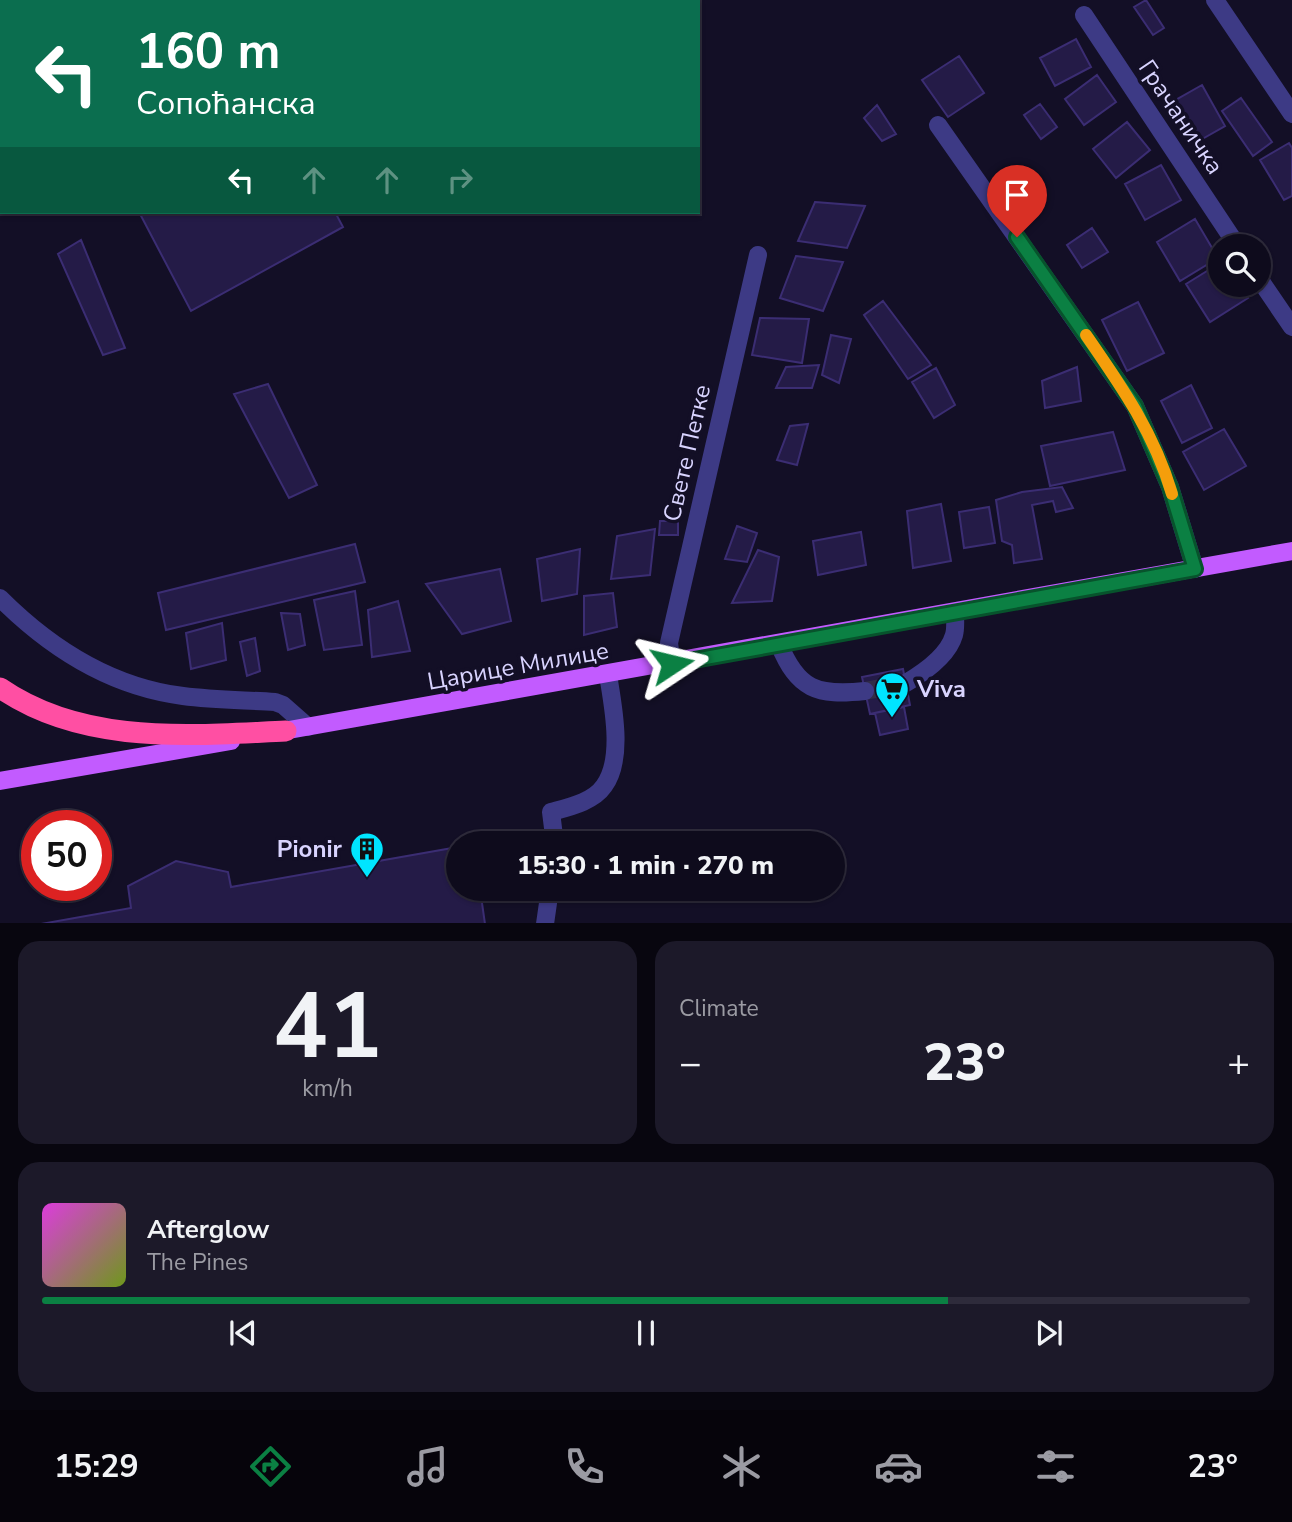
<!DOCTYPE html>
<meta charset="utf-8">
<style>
body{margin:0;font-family:"Nunito Sans",sans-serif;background:#1c1929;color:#f1f3f6;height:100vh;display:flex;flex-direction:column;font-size:26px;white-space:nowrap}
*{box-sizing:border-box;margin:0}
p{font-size:23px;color:#9b9ba3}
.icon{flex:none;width:38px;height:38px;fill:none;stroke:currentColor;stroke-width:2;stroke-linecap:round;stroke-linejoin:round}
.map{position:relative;height:923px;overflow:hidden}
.drawer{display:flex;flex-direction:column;gap:18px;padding:18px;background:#08060f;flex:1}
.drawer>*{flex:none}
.guide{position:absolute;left:0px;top:0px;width:700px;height:214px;box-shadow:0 2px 5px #0004,0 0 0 2px #2e2b3b;background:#0b6e4f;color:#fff;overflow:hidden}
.tools{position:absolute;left:1208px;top:234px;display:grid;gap:14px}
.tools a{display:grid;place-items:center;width:63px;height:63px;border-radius:50%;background:#0e0b1c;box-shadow:0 2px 5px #0004,0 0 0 2px #2e2b3b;font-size:35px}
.speed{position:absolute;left:21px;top:810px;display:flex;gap:14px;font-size:35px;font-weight:700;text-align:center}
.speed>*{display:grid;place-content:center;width:91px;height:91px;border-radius:50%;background:#0e0b1c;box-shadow:0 2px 5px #0004,0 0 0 2px #2e2b3b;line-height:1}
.speed .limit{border:10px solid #d22;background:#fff;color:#111}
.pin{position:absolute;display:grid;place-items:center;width:60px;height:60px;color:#fff;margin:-72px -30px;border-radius:50% 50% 50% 0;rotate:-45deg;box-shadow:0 0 7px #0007}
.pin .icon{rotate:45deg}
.me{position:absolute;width:77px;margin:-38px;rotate:80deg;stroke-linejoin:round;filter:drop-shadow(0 0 5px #0008)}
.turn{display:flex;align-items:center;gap:24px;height:147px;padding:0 21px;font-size:32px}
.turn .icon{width:91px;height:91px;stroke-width:2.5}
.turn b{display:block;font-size:49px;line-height:60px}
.lanes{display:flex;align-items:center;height:66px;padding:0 21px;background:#0003;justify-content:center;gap:35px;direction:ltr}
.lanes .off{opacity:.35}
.big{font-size:52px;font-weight:800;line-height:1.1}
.drawer .tile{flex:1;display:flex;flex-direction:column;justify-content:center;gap:10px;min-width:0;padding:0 24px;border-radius:21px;background:#1c1929}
.drawer .dial{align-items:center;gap:0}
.dial b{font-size:91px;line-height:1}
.song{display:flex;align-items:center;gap:21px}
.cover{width:84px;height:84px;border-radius:10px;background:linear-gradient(135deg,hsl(300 70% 55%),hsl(80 70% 35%))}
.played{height:7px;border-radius:4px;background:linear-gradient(90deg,#0b8043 75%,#2e2b3b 75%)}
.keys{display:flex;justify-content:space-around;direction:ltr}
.heat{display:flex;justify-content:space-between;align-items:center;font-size:38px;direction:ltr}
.drawer .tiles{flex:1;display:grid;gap:18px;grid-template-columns:1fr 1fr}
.tile:last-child{grid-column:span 2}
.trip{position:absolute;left:446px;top:831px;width:399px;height:70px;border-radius:35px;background:#0e0b1c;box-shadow:0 2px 5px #0004,0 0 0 2px #2e2b3b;font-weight:800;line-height:70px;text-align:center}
.tab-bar{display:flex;height:112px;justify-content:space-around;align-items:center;background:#06040b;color:#9b9ba3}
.tab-bar .icon{width:49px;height:49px}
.tab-bar .selected{color:#0b8043}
.tab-bar b{font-size:32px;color:#f1f3f6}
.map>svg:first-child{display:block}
</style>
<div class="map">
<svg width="1292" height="924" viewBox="0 0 1292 924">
<rect width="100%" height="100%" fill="#130f26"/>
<path fill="#241b47" stroke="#3b2d73" stroke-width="2" d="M187 0H224L225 2H185Z
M1146 0 1164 28 1153 35 1134 7Z
M1076 39 1091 67 1055 86 1040 58Z
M959 56 984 93 948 117 922 80Z
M1097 75 1116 102 1084 125 1065 99Z
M1202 85 1225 126 1197 142 1174 101Z
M1241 98 1272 142 1253 156 1222 111Z
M1040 104 1057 127 1041 139 1024 115Z
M877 105 896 134 882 141 864 118Z
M1127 122 1150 150 1116 178 1093 149Z
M1289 143 1292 148V196L1284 200 1260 160Z
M1161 165 1181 200 1145 220 1125 184Z
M815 202 865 206 847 248 798 241Z
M139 212H335L343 227 191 311Z
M1195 219 1218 258 1180 281 1157 242Z
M1092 228 1108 252 1082 268 1067 245Z
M81 240 125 348 103 355 58 254Z
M796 256 843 262 823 311 780 298Z
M1220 263V285H1240L1248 298 1210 322 1186 284Z
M883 301 931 365 908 379 864 315Z
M1138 302 1164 353 1127 371 1102 320Z
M760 318 809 319 802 363 752 355Z
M831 335 851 339 839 383 822 375Z
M819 365 812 388H776L786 367Z
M1077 367 1081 401 1045 408 1042 381Z
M936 368 955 405 934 418 912 382Z
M268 384 317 485 289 498 234 394Z
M1191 385 1212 428 1182 443 1161 401Z
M808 424 797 465 777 460 790 426Z
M1224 429 1246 466 1204 490 1183 452Z
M1113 432 1125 470 1050 486 1041 446Z
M1062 487 1073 508 1056 512 1053 501 1032 505 1042 559 1014 563 1012 545 1002 541 996 500 1022 492Z
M941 504 951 561 913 568 907 511Z
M989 507 995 543 964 548 959 512Z
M660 521H678V535H659Z
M737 526 757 533 747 562 725 559Z
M655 529 650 575 611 579 617 536Z
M861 532 866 565 818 575 813 541Z
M355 544 365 582 166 630 158 593Z
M580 549 577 594 542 601 537 559Z
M758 550 779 557 772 601 732 603Z
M500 569 511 621 462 634 426 584Z
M355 591 362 645 324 650 314 600Z
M613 593 617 627 584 635V596Z
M398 601 410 651 372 657 368 610Z
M281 613 300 614 305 645 288 650Z
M222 623 226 660 191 669 186 633Z
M255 638 260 671 247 676 240 642Z
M903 669 910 705 870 714 862 677Z
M904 707 908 729 880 735 875 713Z
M458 847V889H480L485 924H41L131 908 128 886 176 861 228 872 231 887Z"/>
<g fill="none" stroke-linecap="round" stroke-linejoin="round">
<path stroke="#312d47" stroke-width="18" stroke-dasharray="18 9" stroke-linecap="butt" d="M865 691 906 683"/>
<path stroke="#3d3a85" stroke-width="18" d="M1215 0 1292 114
M1084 15 1238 247
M938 125 1135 406 1170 487 1195 569
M1258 277 1292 327
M0 598C50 648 111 687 183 696 214 700 244 700 275 702L283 705 308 727
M779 644C798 690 817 696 865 691
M672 664 669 643 758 255
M906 683C923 673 948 656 954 635 956 628 955 620 955 612
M555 844 551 812C569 807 593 802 604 786 624 759 613 706 608 675
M545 924 550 889"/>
<path stroke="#c25bff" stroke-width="18" d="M272 733 1292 551
M0 781 231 741"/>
<path stroke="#ff4fa3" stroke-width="21" d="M0 688C84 746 191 735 286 731"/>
</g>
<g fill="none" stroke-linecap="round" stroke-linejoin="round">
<g stroke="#07532c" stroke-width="18">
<path id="route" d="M672 664 1195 569 1170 487 1135 406 1017 237"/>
</g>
<use href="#route" stroke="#0b8043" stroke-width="12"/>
<path stroke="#f59e0b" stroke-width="12" d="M1086 335C1122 387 1154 433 1172 494"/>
</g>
<defs>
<g id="supermarket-pin" transform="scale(1.75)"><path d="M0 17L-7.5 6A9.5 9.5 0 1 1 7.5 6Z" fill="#00e5ff" stroke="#130f26"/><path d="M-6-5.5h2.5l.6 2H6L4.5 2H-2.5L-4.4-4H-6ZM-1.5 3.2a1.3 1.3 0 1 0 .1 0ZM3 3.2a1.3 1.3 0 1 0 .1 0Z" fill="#111"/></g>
<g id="building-pin" transform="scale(1.75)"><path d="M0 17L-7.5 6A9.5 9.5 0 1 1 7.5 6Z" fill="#00e5ff" stroke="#130f26"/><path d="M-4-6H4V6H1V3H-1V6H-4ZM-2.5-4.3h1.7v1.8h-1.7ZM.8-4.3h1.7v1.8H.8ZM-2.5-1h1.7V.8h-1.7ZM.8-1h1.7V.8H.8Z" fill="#111"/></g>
</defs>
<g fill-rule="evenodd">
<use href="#supermarket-pin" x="892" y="689"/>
<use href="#building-pin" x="367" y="849"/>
</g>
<g text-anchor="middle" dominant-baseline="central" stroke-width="7" stroke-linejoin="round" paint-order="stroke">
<g font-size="24" fill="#d9d4ff" stroke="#130f26">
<text transform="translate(1181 117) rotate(56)">Грачаничка</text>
<text transform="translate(687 453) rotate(-77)">Свете Петке</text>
<text transform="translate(518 666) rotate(-10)">Царице Милице</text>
</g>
<g font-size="24" font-weight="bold" fill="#d9d4ff" stroke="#130f26" text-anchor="start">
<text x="917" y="689">Viva</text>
<text x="342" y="849" text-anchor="end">Pionir</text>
</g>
</g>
</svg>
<div class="tools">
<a><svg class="icon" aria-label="search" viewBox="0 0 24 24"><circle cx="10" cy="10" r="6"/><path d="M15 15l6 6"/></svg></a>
</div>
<div class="speed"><div class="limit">50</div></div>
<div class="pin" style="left:1017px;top:237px;background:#d93025"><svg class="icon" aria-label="arrive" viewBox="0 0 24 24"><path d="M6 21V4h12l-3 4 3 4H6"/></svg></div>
<svg class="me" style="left:672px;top:664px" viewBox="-20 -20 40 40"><path d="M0-17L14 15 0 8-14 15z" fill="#0b8043" stroke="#fff" stroke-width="4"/></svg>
<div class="trip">15:30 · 1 min · 270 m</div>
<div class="guide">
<div class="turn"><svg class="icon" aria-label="left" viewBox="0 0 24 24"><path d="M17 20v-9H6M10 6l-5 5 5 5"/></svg><div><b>160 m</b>Сопоћанска</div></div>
<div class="lanes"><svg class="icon" aria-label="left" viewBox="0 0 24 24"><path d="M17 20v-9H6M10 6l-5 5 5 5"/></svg><svg class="icon off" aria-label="ahead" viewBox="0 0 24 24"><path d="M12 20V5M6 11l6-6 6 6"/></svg><svg class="icon off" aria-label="ahead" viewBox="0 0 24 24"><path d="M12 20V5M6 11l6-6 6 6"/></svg><svg class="icon off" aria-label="right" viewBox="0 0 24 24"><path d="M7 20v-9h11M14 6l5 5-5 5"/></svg></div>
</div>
</div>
<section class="drawer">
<div class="tiles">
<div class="tile dial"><b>41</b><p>km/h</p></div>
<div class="tile"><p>Climate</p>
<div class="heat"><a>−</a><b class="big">23°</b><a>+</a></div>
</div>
<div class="tile">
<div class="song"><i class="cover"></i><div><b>Afterglow</b><p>The Pines</p></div></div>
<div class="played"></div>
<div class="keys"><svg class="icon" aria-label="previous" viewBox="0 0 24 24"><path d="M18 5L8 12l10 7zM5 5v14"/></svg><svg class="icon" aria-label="pause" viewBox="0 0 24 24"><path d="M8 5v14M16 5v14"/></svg><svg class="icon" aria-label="next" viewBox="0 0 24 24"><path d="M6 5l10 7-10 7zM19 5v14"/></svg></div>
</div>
</div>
</section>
<nav class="tab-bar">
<b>15:29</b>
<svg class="icon selected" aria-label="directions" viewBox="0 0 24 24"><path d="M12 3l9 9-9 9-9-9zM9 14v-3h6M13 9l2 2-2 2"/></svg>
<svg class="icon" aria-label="music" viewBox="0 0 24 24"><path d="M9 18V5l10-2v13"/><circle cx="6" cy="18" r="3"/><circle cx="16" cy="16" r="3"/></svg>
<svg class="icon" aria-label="phone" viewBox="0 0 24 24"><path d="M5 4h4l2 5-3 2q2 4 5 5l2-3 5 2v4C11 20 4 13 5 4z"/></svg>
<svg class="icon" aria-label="climate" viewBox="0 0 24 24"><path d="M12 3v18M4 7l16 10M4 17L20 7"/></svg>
<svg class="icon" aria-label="car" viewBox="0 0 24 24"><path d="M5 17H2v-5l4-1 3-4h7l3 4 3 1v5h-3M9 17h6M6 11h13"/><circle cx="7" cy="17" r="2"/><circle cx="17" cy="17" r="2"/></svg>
<svg class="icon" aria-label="filters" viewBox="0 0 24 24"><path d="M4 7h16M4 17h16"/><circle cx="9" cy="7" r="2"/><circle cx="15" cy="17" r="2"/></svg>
<b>23°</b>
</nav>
